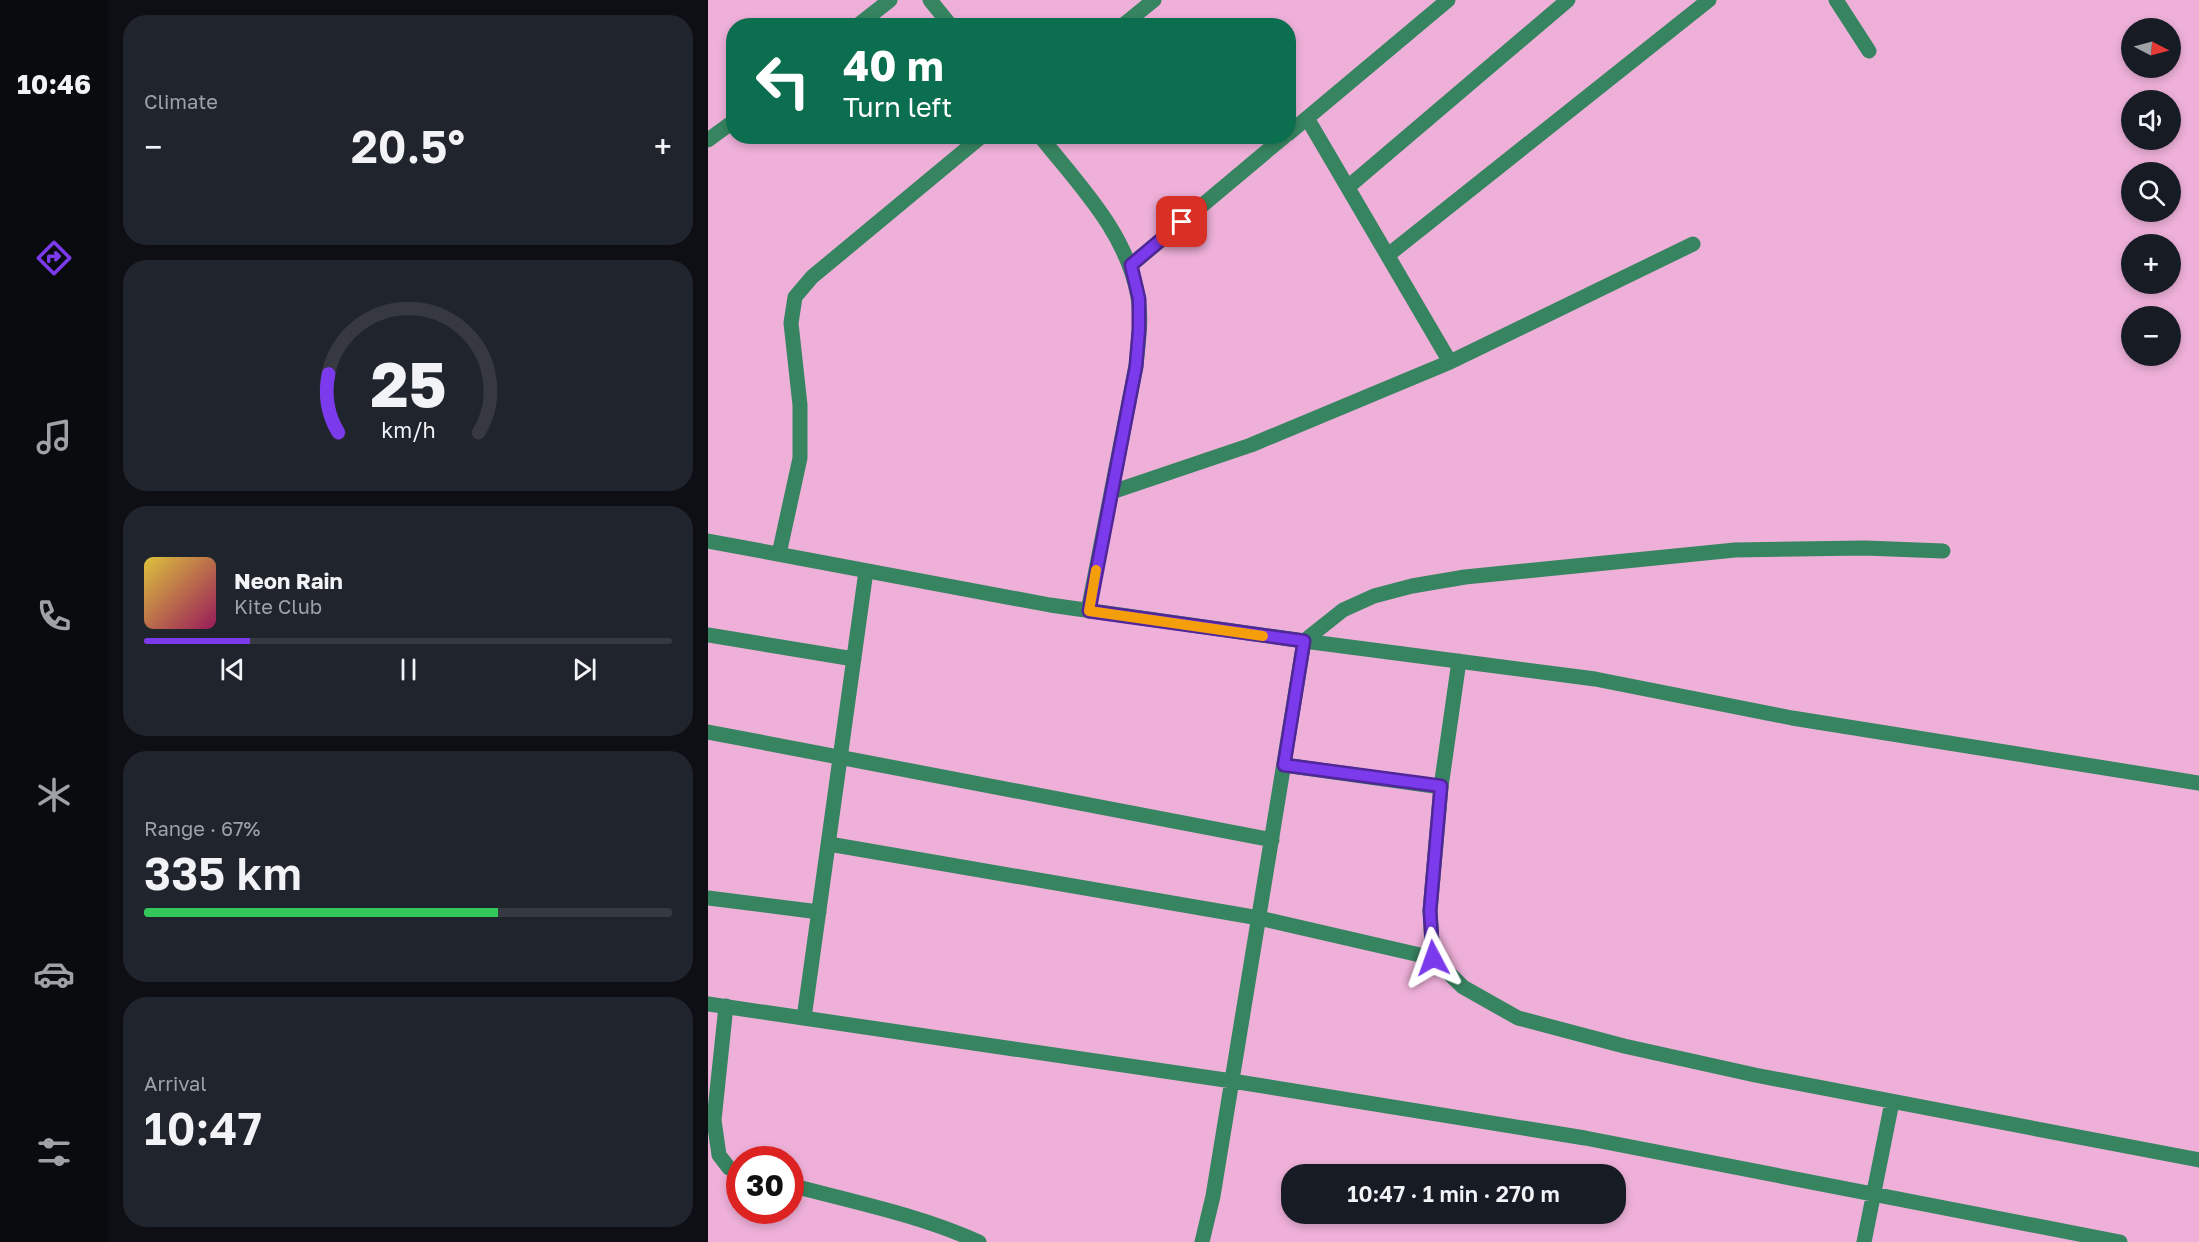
<!DOCTYPE html>
<meta charset="utf-8">
<style>
body{margin:0;font-family:"Golos Text",sans-serif;background:#20242c;color:#f1f3f6;height:100vh;display:flex;flex-direction:column;font-size:22px;white-space:nowrap}
*{box-sizing:border-box;margin:0}
p{font-size:20px;color:#9ea1a6}
.icon{flex:none;width:33px;height:33px;fill:none;stroke:currentColor;stroke-width:2;stroke-linecap:round;stroke-linejoin:round}
.map{position:relative;flex:1;overflow:hidden}
.panel{display:flex;flex-direction:column;gap:15px;padding:15px;background:#0d0f14;width:600px}
.panel>*{flex:none}
.guide{position:absolute;left:18px;top:18px;width:570px;height:126px;border-radius:24px;box-shadow:0 3px 9px #0003;background:#0b6e4f;color:#fff;overflow:hidden}
.needle{width:39px;rotate:96deg}
.controls{position:absolute;left:1413px;top:18px;display:grid;gap:12px}
.controls a{display:grid;place-items:center;width:60px;height:60px;border-radius:50%;background:#171b24;box-shadow:0 3px 9px #0003;font-size:30px}
.speed{position:absolute;left:18px;top:1146px;display:flex;gap:12px;font-size:30px;font-weight:700;text-align:center}
.speed>*{display:grid;place-content:center;width:78px;height:78px;border-radius:50%;background:#171b24;box-shadow:0 3px 9px #0003;line-height:1}
.speed .limit{border:9px solid #d22;background:#fff;color:#111}
.pin{position:absolute;display:grid;place-items:center;width:51px;height:51px;color:#fff;margin:-26px;border-radius:12px;box-shadow:0 3px 9px #0006}
.me{position:absolute;width:66px;margin:-33px;rotate:356deg;stroke-linejoin:round;filter:drop-shadow(0 0 4px #0008)}
.turn{display:flex;align-items:center;gap:21px;height:126px;padding:0 18px;font-size:27px}
.turn .icon{width:78px;height:78px;stroke-width:2.5}
.turn b{display:block;font-size:42px;line-height:51px}
.big{font-size:45px;font-weight:600;line-height:1.1}
.panel .tile{flex:1;display:flex;flex-direction:column;justify-content:center;gap:9px;min-width:0;padding:0 21px;border-radius:24px;background:#20242c}
.panel .dial{align-items:center;gap:0}
.dial svg{height:156px;overflow:visible;fill:none;stroke:#363941;stroke-width:7;stroke-linecap:round;text-anchor:middle}
.dial text{fill:#f1f3f6;stroke:none}
.song{display:flex;align-items:center;gap:18px}
.cover{width:72px;height:72px;border-radius:9px;background:linear-gradient(135deg,hsl(50 70% 55%),hsl(330 70% 35%))}
.played{height:6px;border-radius:3px;background:linear-gradient(90deg,#7c3aed 20%,#363941 20%)}
.keys{display:flex;justify-content:space-around;direction:ltr}
.heat{display:flex;justify-content:space-between;align-items:center;font-size:33px;direction:ltr}
.charge{height:9px;border-radius:4px;background:linear-gradient(90deg,#34c759 67%,#363941 0)}
.trip{position:absolute;left:573px;top:1164px;width:345px;height:60px;border-radius:24px;background:#171b24;box-shadow:0 3px 9px #0003;font-weight:600;line-height:60px;text-align:center}
main{display:flex;flex:1;min-height:0}
.tabs{display:flex;flex-direction:column;width:108px;justify-content:space-around;align-items:center;background:#090b0e;color:#9ea1a6}
.tabs .icon{width:42px;height:42px}
.tabs .selected{color:#7c3aed}
.tabs b{font-size:27px;color:#f1f3f6}
.map>svg:first-child{display:block}
</style>
<main>
<nav class="tabs">
<b>10:46</b>
<svg class="icon selected" aria-label="directions" viewBox="0 0 24 24"><path d="M12 3l9 9-9 9-9-9zM9 14v-3h6M13 9l2 2-2 2"/></svg>
<svg class="icon" aria-label="music" viewBox="0 0 24 24"><path d="M9 18V5l10-2v13"/><circle cx="6" cy="18" r="3"/><circle cx="16" cy="16" r="3"/></svg>
<svg class="icon" aria-label="phone" viewBox="0 0 24 24"><path d="M5 4h4l2 5-3 2q2 4 5 5l2-3 5 2v4C11 20 4 13 5 4z"/></svg>
<svg class="icon" aria-label="climate" viewBox="0 0 24 24"><path d="M12 3v18M4 7l16 10M4 17L20 7"/></svg>
<svg class="icon" aria-label="car" viewBox="0 0 24 24"><path d="M5 17H2v-5l4-1 3-4h7l3 4 3 1v5h-3M9 17h6M6 11h13"/><circle cx="7" cy="17" r="2"/><circle cx="17" cy="17" r="2"/></svg>
<svg class="icon" aria-label="filters" viewBox="0 0 24 24"><path d="M4 7h16M4 17h16"/><circle cx="9" cy="7" r="2"/><circle cx="15" cy="17" r="2"/></svg>
</nav>
<section class="panel">
<div class="tile"><p>Climate</p>
<div class="heat"><a>−</a><b class="big">20.5°</b><a>+</a></div>
</div>
<div class="tile dial"><svg viewBox="0 0 100 80">
<path d="M14 69A42 42 0 1 1 86 69"/>
<path d="M14 69A42 42 0 0 1 9 39" stroke="#7c3aed"/>
<text x="50" y="56" font-size="32" font-weight="700">25</text>
<text x="50" y="72" font-size="11">km/h</text>
</svg></div>
<div class="tile">
<div class="song"><i class="cover"></i><div><b>Neon Rain</b><p>Kite Club</p></div></div>
<div class="played"></div>
<div class="keys"><svg class="icon" aria-label="previous" viewBox="0 0 24 24"><path d="M18 5L8 12l10 7zM5 5v14"/></svg><svg class="icon" aria-label="pause" viewBox="0 0 24 24"><path d="M8 5v14M16 5v14"/></svg><svg class="icon" aria-label="next" viewBox="0 0 24 24"><path d="M6 5l10 7-10 7zM19 5v14"/></svg></div>
</div>
<div class="tile"><p>Range · 67%</p><b class="big">335 km</b><div class="charge"></div></div>
<div class="tile"><p>Arrival</p><b class="big">10:47</b></div>
</section>
<div class="map">
<svg width="1491" height="1242" viewBox="0 0 1491 1242">
<rect width="100%" height="100%" fill="#eeb0d9"/>
<g fill="none" stroke-linecap="round" stroke-linejoin="round">
<path stroke="#378560" stroke-width="15" d="M222 0 243 26
M1128 0 1161 51
M149 26 182 0
M414 26 446 0
M599 118 742 362
M580 134 740 0
M332 136C371 185 419 233 430 297 434 319 430 344 428 366L380 611
M0 140 26 121
M640 187 860 0
M680 255 1001 0
M423 265 577 136
M404 492 543 445 742 362 985 244
M0 541 342 605 596 641 887 679 1084 718 1491 783
M71 554 92 458V405L83 323 87 297 104 277 274 136
M0 635 146 659
M751 661 733 787 722 911 725 958 755 987 810 1018 916 1046 1047 1075 1491 1160
M0 732 564 840
M576 765 733 787
M121 844 551 918 725 958
M0 898 111 912
M0 1004 524 1081 877 1138 1412 1242
M18 1006 6 1120 11 1155 21 1168 32 1172
M96 1018 158 571
M82 1185C146 1202 211 1215 271 1242
M494 1242 505 1196 596 641 635 610 666 596 704 586 757 577 1027 550 1157 548 1235 551
M1156 1242 1184 1102"/>
</g>
<g fill="none" stroke-linecap="round" stroke-linejoin="round">
<g stroke="#51269a" stroke-width="15">
<path id="route" d="M474 222 423 265 431 299V330L428 366 381 611 596 641 576 765 733 786 722 911 725 958"/>
</g>
<use href="#route" stroke="#7c3aed" stroke-width="10"/>
<path stroke="#f59e0b" stroke-width="10" d="M388 570 381 611 555 636"/>
</g>
</svg>
<div class="controls">
<a><svg class="needle" viewBox="-14 -14 28 28"><path d="M0-13l5 13h-10z" fill="#e53935"/><path d="M0 13l5-13h-10z" fill="#9ea1a6"/></svg></a>
<a><svg class="icon" aria-label="sound" viewBox="0 0 24 24"><path d="M4 9h4l5-4v14l-5-4H4zM17 9q2 3 0 6"/></svg></a>
<a><svg class="icon" aria-label="search" viewBox="0 0 24 24"><circle cx="10" cy="10" r="6"/><path d="M15 15l6 6"/></svg></a>
<a>+</a>
<a>−</a>
</div>
<div class="speed"><div class="limit">30</div></div>
<div class="pin" style="left:474px;top:222px;background:#d93025"><svg class="icon" aria-label="arrive" viewBox="0 0 24 24"><path d="M6 21V4h12l-3 4 3 4H6"/></svg></div>
<svg class="me" style="left:725px;top:958px" viewBox="-20 -20 40 40"><path d="M0-17L14 15 0 8-14 15z" fill="#7c3aed" stroke="#fff" stroke-width="4"/></svg>
<div class="trip">10:47 · 1 min · 270 m</div>
<div class="guide">
<div class="turn"><svg class="icon" aria-label="left" viewBox="0 0 24 24"><path d="M17 20v-9H6M10 6l-5 5 5 5"/></svg><div><b>40 m</b>Turn left</div></div>
</div>
</div>
</main>
